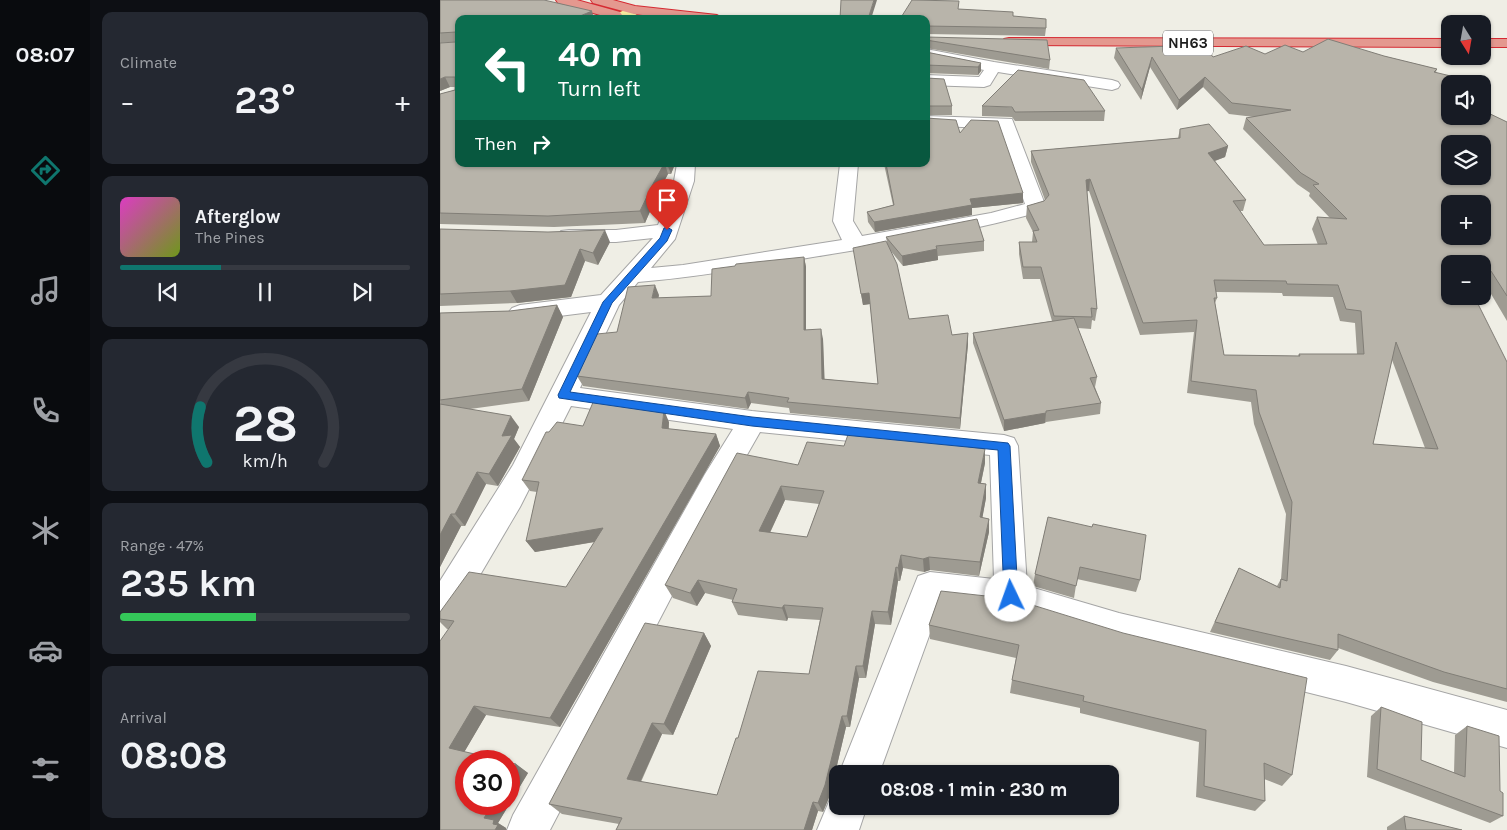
<!DOCTYPE html>
<meta charset="utf-8">
<style>
body{margin:0;font-family:Karla,sans-serif;background:#242831;color:#f1f3f6;height:100vh;display:flex;flex-direction:column;font-size:19px;white-space:nowrap}
*{box-sizing:border-box;margin:0}
p{font-size:16px;color:#9ea1a6}
.icon{flex:none;width:28px;height:28px;fill:none;stroke:currentColor;stroke-width:2;stroke-linecap:round;stroke-linejoin:round}
.map{position:relative;flex:1;overflow:hidden}
.sheet{display:flex;flex-direction:column;gap:12px;padding:12px;background:#0d0f14;width:350px}
.sheet>*{flex:none}
.banner{position:absolute;left:15px;top:15px;width:475px;height:152px;border-radius:10px;box-shadow:0 1px 4px #0004;background:#0b6e4f;color:#fff;overflow:hidden}
.needle{width:32px;rotate:169deg}
.tools{position:absolute;left:1001px;top:15px;display:grid;gap:10px}
.tools a{display:grid;place-items:center;width:50px;height:50px;border-radius:10px;background:#171b24;box-shadow:0 1px 4px #0004;font-size:25px}
.speed{position:absolute;left:15px;top:750px;display:flex;gap:10px;font-size:25px;font-weight:700;text-align:center}
.speed>*{display:grid;place-content:center;width:65px;height:65px;border-radius:50%;background:#171b24;box-shadow:0 1px 4px #0004;line-height:1}
.speed .limit{border:8px solid #d22;background:#fff;color:#111}
.pin{position:absolute;display:grid;place-items:center;width:42px;height:42px;color:#fff;margin:-51px -21px;border-radius:50% 50% 50% 0;rotate:-45deg;box-shadow:0 0 5px #0007}
.pin .icon{rotate:45deg}
.me{position:absolute;width:55px;margin:-28px;rotate:357deg;stroke-linejoin:round;filter:drop-shadow(0 0 4px #0008)}
.turn{display:flex;align-items:center;gap:18px;height:105px;padding:0 20px;font-size:22px}
.turn .icon{width:65px;height:65px;stroke-width:2.5}
.turn b{display:block;font-size:35px;line-height:42px}
.then{display:flex;align-items:center;height:48px;padding:0 20px;background:#0003;gap:10px;font-size:19px}
.big{font-size:38px;font-weight:700;line-height:1.1}
.sheet .card{flex:1;display:flex;flex-direction:column;justify-content:center;gap:8px;min-width:0;padding:0 18px;border-radius:10px;background:#242831}
.sheet .dial{align-items:center;gap:0}
.dial svg{height:130px;overflow:visible;fill:none;stroke:#363941;stroke-width:7;stroke-linecap:round;text-anchor:middle}
.dial text{fill:#f1f3f6;stroke:none}
.song{display:flex;align-items:center;gap:15px}
.cover{width:60px;height:60px;border-radius:8px;background:linear-gradient(135deg,hsl(310 70% 55%),hsl(80 70% 35%))}
.played{height:5px;border-radius:2px;background:linear-gradient(90deg,#0f766e 35%,#363941 35%)}
.keys{display:flex;justify-content:space-around;direction:ltr}
.heat{display:flex;justify-content:space-between;align-items:center;font-size:28px;direction:ltr}
.charge{height:8px;border-radius:4px;background:linear-gradient(90deg,#34c759 47%,#363941 0)}
.trip{position:absolute;left:389px;top:765px;width:290px;height:50px;border-radius:10px;background:#171b24;box-shadow:0 1px 4px #0004;font-weight:700;line-height:50px;text-align:center}
main{display:flex;flex:1;min-height:0}
.tabs{display:flex;flex-direction:column;width:90px;justify-content:space-around;align-items:center;background:#090b0e;color:#9ea1a6}
.tabs .icon{width:35px;height:35px}
.tabs .active{color:#0f766e}
.tabs b{font-size:22px;color:#f1f3f6}
.map>svg:first-child{display:block}
</style>
<main>
<nav class="tabs">
<b>08:07</b>
<svg class="icon active" aria-label="directions" viewBox="0 0 24 24"><path d="M12 3l9 9-9 9-9-9zM9 14v-3h6M13 9l2 2-2 2"/></svg>
<svg class="icon" aria-label="music" viewBox="0 0 24 24"><path d="M9 18V5l10-2v13"/><circle cx="6" cy="18" r="3"/><circle cx="16" cy="16" r="3"/></svg>
<svg class="icon" aria-label="phone" viewBox="0 0 24 24"><path d="M5 4h4l2 5-3 2q2 4 5 5l2-3 5 2v4C11 20 4 13 5 4z"/></svg>
<svg class="icon" aria-label="climate" viewBox="0 0 24 24"><path d="M12 3v18M4 7l16 10M4 17L20 7"/></svg>
<svg class="icon" aria-label="car" viewBox="0 0 24 24"><path d="M5 17H2v-5l4-1 3-4h7l3 4 3 1v5h-3M9 17h6M6 11h13"/><circle cx="7" cy="17" r="2"/><circle cx="17" cy="17" r="2"/></svg>
<svg class="icon" aria-label="filters" viewBox="0 0 24 24"><path d="M4 7h16M4 17h16"/><circle cx="9" cy="7" r="2"/><circle cx="15" cy="17" r="2"/></svg>
</nav>
<section class="sheet">
<div class="card"><p>Climate</p>
<div class="heat"><a>−</a><b class="big">23°</b><a>+</a></div>
</div>
<div class="card">
<div class="song"><i class="cover"></i><div><b>Afterglow</b><p>The Pines</p></div></div>
<div class="played"></div>
<div class="keys"><svg class="icon" aria-label="previous" viewBox="0 0 24 24"><path d="M18 5L8 12l10 7zM5 5v14"/></svg><svg class="icon" aria-label="pause" viewBox="0 0 24 24"><path d="M8 5v14M16 5v14"/></svg><svg class="icon" aria-label="next" viewBox="0 0 24 24"><path d="M6 5l10 7-10 7zM19 5v14"/></svg></div>
</div>
<div class="card dial"><svg viewBox="0 0 100 80">
<path d="M14 69A42 42 0 1 1 86 69"/>
<path d="M14 69A42 42 0 0 1 10 35" stroke="#0f766e"/>
<text x="50" y="56" font-size="32" font-weight="700">28</text>
<text x="50" y="72" font-size="11">km/h</text>
</svg></div>
<div class="card"><p>Range · 47%</p><b class="big">235 km</b><div class="charge"></div></div>
<div class="card"><p>Arrival</p><b class="big">08:08</b></div>
</section>
<div class="map">
<svg width="1067" height="830" viewBox="0 0 1067 830">
<rect width="100%" height="100%" fill="#efeee5"/>
<g fill="none" stroke-linecap="round" stroke-linejoin="round">
<g stroke="#a5a5a5" stroke-width="2">
<path id="minor" d="M486 49 554 62 672 80 678 82 680 85 678 88 672 90 558 72 550 85 544 87 486 85V75L539 77 544 70 486 58Z
M486 116 572 119 606 207 603 211C530 232 454 244 379 256 319 266 259 277 198 282L179 305 140 388 312 411 564 435 574 438 578 446 587 586 679 613 906 666 1067 710V748L906 702 679 645 571 611 501 603 439 774H399L478 576 490 572 554 579 550 455 320 432 287 490 110 830H67L73 815 265 474 293 429 131 406 80 507 20 609 0 614V581L73 465 151 312 80 321 72 318 68 313 72 308 80 305 161 295 213 238 176 242H129L121 241 118 236 121 231 129 230H176L218 225 234 181 237 164H255L254 181 235 239 211 268 243 265 402 240 393 221 400 164H418L413 221 422 236 551 213 585 204 559 128 486 126Z
M398 789V806H427L419 830H377L393 792Z"/>
</g>
<g stroke="#948f05" stroke-width="2">
<path id="major" d="M194 6 201 10C193 20 181 19 169 19L171 16Z"/>
</g>
<g stroke="#d52a32" stroke-width="2">
<path id="highway" d="M116 0H137L180 12 182 15 180 18 174 19 118 3Z
M151 0H173L195 6 277 15 284 19H237L194 14 153 3Z
M569 38 1010 39V47L564 45 562 42 564 39Z
M1042 39H1067V47H1042Z"/>
</g>
<use href="#minor" fill="#fff" fill-rule="evenodd"/>
<use href="#major" fill="#f9eda0" fill-rule="evenodd"/>
<use href="#highway" fill="#e4988f" fill-rule="evenodd"/>
</g>
<path fill="#9e9b92" fill-rule="evenodd" d="M0 0 19 19V164H235L231 174H228L218 193 205 223 114 227 0 224V94L15 90V87H10L0 91 16 42 0 43Z
M519 9 573 16 606 28 605 36 486 34V19Z
M486 37 610 60 609 69 486 48Z
M676 48 773 57 863 52 944 56 997 69 996 72 1009 95 1067 122V321L1044 282 1042 283V264H1010L1067 362V702L993 682 898 648V650L890 660 770 632 799 568 837 586 841 579 846 514 814 424 811 402 747 393 754 332 700 335 649 191H647L657 309 655 321 652 320 651 329 638 328 657 377 655 387 661 403 660 414 606 422 605 423 564 431 533 343V333L612 321 600 279H583L579 254V242H592L593 232 586 218 587 206 604 201 605 200 591 162V151L738 138 740 129 788 146 785 157 775 161 806 200 803 211H800L824 245H878L872 229 877 217 890 218 869 196 870 193 857 184 803 129 806 118 814 117 789 114 763 87 737 110 710 67 701 100 674 58ZM776 292 842 293 843 296 893 297 900 321 915 323 917 354H859L858 356 784 355 775 303 777 298ZM952 360 985 448 933 444Z
M486 52 541 63V71L538 75 486 73Z
M486 78 512 106V115H486Z
M542 106 665 111 664 121H575L572 117 542 116Z
M520 133 583 193V203L532 208V215L435 232 428 222 427 212 453 205 444 164H486Z
M0 229 170 242 158 265 145 261 131 297 77 303 0 306Z
M446 237 544 241V251L498 256V260L463 266 450 250 469 319 512 335 528 333V344L520 429 350 413 349 408 311 403 308 409 143 386 137 376 177 332 219 295 218 298 271 296 364 257 366 267V330L383 339 384 379 438 384 430 304 423 305 415 258 447 243Z
M117 305 123 317 89 401 30 409 79 427 74 439 80 447 58 486 46 484 25 526H21L0 567V313L70 311Z
M229 422V429L276 434 280 446 120 727 46 715 24 752 76 764 88 773 58 823 66 828V829L0 830 8 629H7L0 622V612L126 587 155 542 95 552 86 541 97 492 90 491 82 480 143 426Z
M517 439V445L545 463 541 483 546 484V498L542 518 549 519V532L539 576 490 570 484 572 463 568 460 581H458L451 625 435 624 426 678H419L410 727H406L390 795 383 812 378 811 372 830H176L179 824 122 814 109 804 264 633 271 646 233 735 222 734 201 782 277 795 298 738 369 674 380 620 348 618 347 621 298 615 292 602 293 600 265 593 257 606 233 598 225 585 358 465 404 446ZM345 500 379 504 367 537 330 533Z
M608 517 700 580 696 592 637 579 634 598 593 586 595 574Z
M501 591 852 775 842 786 824 779 825 801 815 811 756 797 759 742 640 713V708L570 693 572 680 576 658 490 639 489 625Z
M941 707 981 760 1014 773 1015 735 1027 726 1060 791 1063 816 1050 823 927 777 931 716Z
M964 816 1022 830H947V827Z"/>
<path fill="#817e77" d="M434 0H437L431 19H428Z
M152 11 154 19H133Z
M712 57 710 67 701 100 702 90Z
M541 63V71L538 75V67Z
M5 77 10 87 0 91V79Z
M765 77 763 87 737 110 739 100Z
M1010 89V94L1001 104 1006 93Z
M788 146 785 157 766 164 768 153Z
M224 164H225L228 174 218 193 205 223 200 211 214 182Z
M227 164H235L231 174Z
M650 179 649 191 644 192 646 180Z
M583 193V203L532 208V215L435 232 434 222 530 199Z
M165 230 170 242 158 265 153 253Z
M140 249 145 261 131 297 77 303 70 291Z
M497 249 498 260 463 266 462 256Z
M364 257 366 267V341L364 330Z
M1051 271 1044 282 1042 283V275Z
M215 285 219 295 216 309 212 298Z
M429 293 430 304 423 305 421 294Z
M117 305 123 317 89 401 82 389Z
M381 329 383 339 385 389 382 379Z
M528 333V344L520 429V418Z
M308 392 311 403 308 409 305 398Z
M224 410 229 422 227 440 222 428Z
M606 413 605 423 564 431V420Z
M71 416 79 427 74 439 80 447 58 486 49 474 62 436Z
M276 434 280 446 120 727 110 718Z
M545 449V463L538 497V483Z
M37 472 46 484 25 526 15 514Z
M546 484V498L540 531V517Z
M341 486 345 500 324 545 319 531Z
M11 514 21 526 0 567V535Z
M549 519V532L539 576 540 562Z
M163 528 171 539 95 552 86 541Z
M461 555 463 568 460 581 458 568Z
M489 557 490 570 484 572 483 559Z
M456 567 458 581 451 625 448 612Z
M258 580 265 593 257 606 250 593Z
M344 605 348 618 347 621 342 608Z
M432 611 435 624 426 678 423 666Z
M264 633 271 646 233 735 224 724Z
M416 666 419 678 410 727 407 716Z
M34 706 46 715 22 756 9 748Z
M402 716 406 727 390 795 383 812 378 803Z
M212 723 222 734 197 789 187 779Z
M76 764 88 773 58 823 66 828V829L67 830H55L44 818 53 804H69V777Z
M373 802 378 811 372 830H364Z"/>
<path fill="#b8b4aa" stroke="#817e77" fill-rule="evenodd" d="M0 0H104L152 11 133 19H19V164H224L214 182 200 211 108 216 0 213V94L15 90V77H5L0 79V43L16 42V32L0 33Z
M401 0H434L428 19H400Z
M472 0 519 1 518 9 573 12V16L606 19V28L486 26V19H460Z
M486 37 607 40 610 60 486 40Z
M888 39 944 56 997 69 994 72 1019 78 1014 84H1010V89L1006 93 1010 95V116H1042V110L1067 122V296L1051 271 1042 275V264H1010V296H1034L1067 362V689L1004 672 898 634V650L775 622 799 568 840 588 841 579 847 581 852 502 819 412 816 390 751 381 757 320 703 323 650 179 646 180 657 309 651 308 652 317 614 316 601 267H583L579 242H597L593 231 599 230 587 206 604 201 609 195 591 151 740 138V129L769 124 788 146 768 153 806 200 793 201 824 245 887 244 877 217 907 219 873 185 879 184 861 173 806 118 851 110 792 103 765 77 739 100 712 57 702 90 676 48 764 45 773 57 806 46 825 54 845 45 863 52ZM1010 144H1042V176H1010ZM1010 204H1042V236H1010ZM774 280 846 281 847 284 898 285 906 309 921 311 924 354H859L860 356 784 355 774 298H777ZM956 342 998 449 933 444Z
M486 52 541 63 538 67 486 65Z
M578 70 644 80 665 111 575 112 572 107 542 106Z
M486 78 504 79 512 106H486Z
M486 118 516 120 520 133 531 120 558 121 583 193 530 199 532 205 434 222 427 212 454 205 446 164H486Z
M537 219 544 241 496 246 497 249 462 256 446 237Z
M0 229 108 232 165 230 153 253 140 249 125 285 70 291 0 294Z
M446 241 457 264 469 319 508 315 512 335 528 333 520 418 347 402 349 398 308 392 305 398 137 376 157 334 177 332 188 287 215 285 212 298 271 296 272 269 295 266 296 264 364 257V330L381 329 382 379 438 384 429 293 421 294 413 248Z
M117 305 82 389 0 400V313L70 311Z
M634 318 657 377 650 378 661 403 606 411V413L564 420 533 333Z
M154 400 224 410 222 428 276 434 110 718 34 706 9 748 64 761H26V804H53L44 818 54 820 53 824 58 825 55 830H0V641L14 621 0 619V612L29 572 126 587 163 528 86 541 99 482 82 480 106 432H109L117 422 143 426Z
M0 404 71 416 62 436 72 435 49 474 37 472 15 514H11L0 535Z
M410 429 517 439V445L545 449 538 483 546 484 540 517 549 519 540 562 489 557 483 559 461 555 458 568 456 567 448 612 432 611 423 666H416L407 716H402L385 785 378 803 373 802 364 830H176L182 818 109 804 205 623 264 633 224 724 212 723 187 779 277 795 296 738H298L318 671 369 674 383 608 344 605 342 608 292 602 297 589 258 580 250 593 225 585 297 453 358 465 367 442 404 446ZM341 486 384 491 367 537 319 531Z
M608 517 652 527 653 524 706 535 700 580 640 567 636 586 595 574Z
M501 591 573 599 683 633 867 678 852 775 824 763 825 801 764 786 766 730 643 701 644 696 572 680 579 645 489 625Z
M941 707 982 722 981 760 1025 777 1027 726 1059 736 1060 791 1063 793V816L937 769Z
M69 763 76 764 69 777Z
M964 816 1022 830H966Z"/>
<path fill="#1a73e8" stroke="#114b97" d="M227 227 232 230 227 241 172 303 130 392 312 417 568 443 570 446 578 596 576 601 571 603 566 601 564 596 558 450 312 426 119 398 118 395 163 302 220 238 224 228Z"/>
<g text-anchor="middle" dominant-baseline="central" stroke-width="5" stroke-linejoin="round" paint-order="stroke">
<rect fill="#fff" stroke="#626262" stroke-width="1" x="723" y="30.5" width="50" height="25" rx="4"/>
<g font-size="15" font-weight="bold" fill="#1e1e1e">
<text x="748" y="43">NH63</text>
</g>
</g>
</svg>
<div class="tools">
<a><svg class="needle" viewBox="-14 -14 28 28"><path d="M0-13l5 13h-10z" fill="#e53935"/><path d="M0 13l5-13h-10z" fill="#9ea1a6"/></svg></a>
<a><svg class="icon" aria-label="sound" viewBox="0 0 24 24"><path d="M4 9h4l5-4v14l-5-4H4zM17 9q2 3 0 6"/></svg></a>
<a><svg class="icon" aria-label="layers" viewBox="0 0 24 24"><path d="M12 4l9 5-9 5-9-5zM3 14l9 5 9-5"/></svg></a>
<a>+</a>
<a>−</a>
</div>
<div class="speed"><div class="limit">30</div></div>
<div class="pin" style="left:227px;top:230px;background:#d93025"><svg class="icon" aria-label="arrive" viewBox="0 0 24 24"><path d="M6 21V4h12l-3 4 3 4H6"/></svg></div>
<svg class="me" style="left:571px;top:596px" viewBox="-20 -20 40 40"><circle r="19" fill="#fff"/><path d="M0-13L10 11 0 6-10 11z" fill="#1a73e8"/></svg>
<div class="trip">08:08 · 1 min · 230 m</div>
<div class="banner">
<div class="turn"><svg class="icon" aria-label="left" viewBox="0 0 24 24"><path d="M17 20v-9H6M10 6l-5 5 5 5"/></svg><div><b>40 m</b>Turn left</div></div>
<div class="then">Then<svg class="icon" aria-label="right" viewBox="0 0 24 24"><path d="M7 20v-9h11M14 6l5 5-5 5"/></svg></div>
</div>
</div>
</main>
